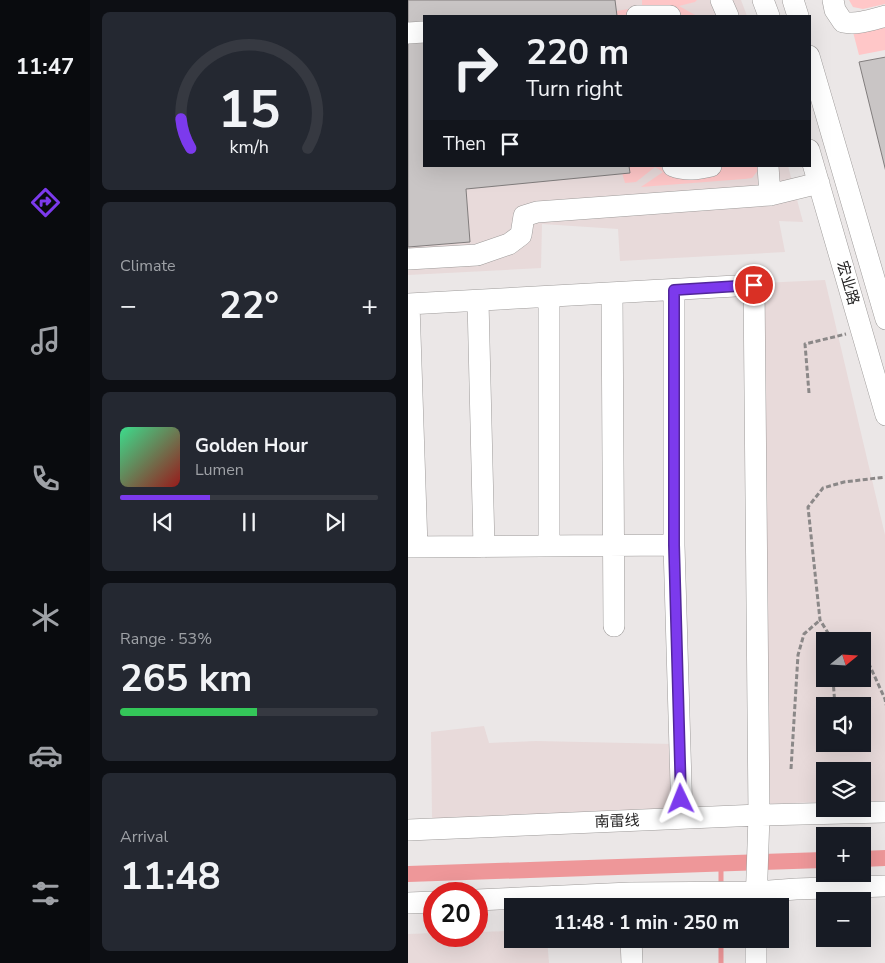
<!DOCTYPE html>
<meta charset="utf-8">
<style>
body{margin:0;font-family:"Nunito Sans","Noto Sans SC",sans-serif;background:#242831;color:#f1f3f6;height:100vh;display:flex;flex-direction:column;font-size:19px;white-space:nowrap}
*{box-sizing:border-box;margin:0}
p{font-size:16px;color:#9ea1a6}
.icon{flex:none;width:28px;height:28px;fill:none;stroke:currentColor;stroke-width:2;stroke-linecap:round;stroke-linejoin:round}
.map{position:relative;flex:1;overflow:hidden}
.details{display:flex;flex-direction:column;gap:12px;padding:12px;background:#0d0f14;width:318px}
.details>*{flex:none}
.hud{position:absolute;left:15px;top:15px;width:388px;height:152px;border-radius:0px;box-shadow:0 5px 20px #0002;background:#171b24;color:#f1f3f6;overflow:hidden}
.needle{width:32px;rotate:72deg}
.fabs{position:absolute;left:408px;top:632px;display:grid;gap:10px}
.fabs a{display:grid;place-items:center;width:55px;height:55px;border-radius:0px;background:#171b24;box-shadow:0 5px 20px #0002;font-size:25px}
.speed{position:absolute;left:15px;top:882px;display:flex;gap:10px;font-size:25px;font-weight:700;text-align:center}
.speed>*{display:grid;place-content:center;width:65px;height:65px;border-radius:50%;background:#171b24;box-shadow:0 5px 20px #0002;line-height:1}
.speed .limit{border:8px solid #d22;background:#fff;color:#111}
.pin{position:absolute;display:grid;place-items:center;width:42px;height:42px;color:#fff;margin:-21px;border:2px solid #fff;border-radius:50%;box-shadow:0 1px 5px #0007}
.me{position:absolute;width:55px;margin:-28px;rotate:358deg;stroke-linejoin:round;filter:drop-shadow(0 0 4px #0008)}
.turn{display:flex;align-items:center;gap:18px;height:105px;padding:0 20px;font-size:22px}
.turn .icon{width:65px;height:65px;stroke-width:2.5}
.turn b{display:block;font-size:35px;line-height:42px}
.then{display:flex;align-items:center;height:48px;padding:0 20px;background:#0003;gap:10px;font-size:19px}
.big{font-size:38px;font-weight:700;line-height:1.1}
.details .card{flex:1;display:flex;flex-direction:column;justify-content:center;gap:8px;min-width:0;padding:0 18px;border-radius:8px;background:#242831}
.details .dial{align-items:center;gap:0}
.dial svg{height:130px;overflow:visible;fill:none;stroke:#363941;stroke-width:7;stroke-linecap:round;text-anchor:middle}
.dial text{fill:#f1f3f6;stroke:none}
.song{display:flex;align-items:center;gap:15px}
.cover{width:60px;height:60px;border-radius:8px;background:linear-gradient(135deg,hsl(150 70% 55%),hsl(0 70% 35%))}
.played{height:5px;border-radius:2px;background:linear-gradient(90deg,#7c3aed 35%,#363941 35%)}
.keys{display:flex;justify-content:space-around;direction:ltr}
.heat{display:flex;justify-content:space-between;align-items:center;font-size:28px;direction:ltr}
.charge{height:8px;border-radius:4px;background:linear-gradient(90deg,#34c759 53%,#363941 0)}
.trip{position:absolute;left:96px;top:898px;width:285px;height:50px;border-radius:0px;background:#171b24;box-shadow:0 5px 20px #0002;font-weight:700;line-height:50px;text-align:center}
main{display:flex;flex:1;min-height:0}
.tabs{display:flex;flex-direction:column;width:90px;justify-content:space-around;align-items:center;background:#090b0e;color:#9ea1a6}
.tabs .icon{width:35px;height:35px}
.tabs .active{color:#7c3aed}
.tabs b{font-size:22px;color:#f1f3f6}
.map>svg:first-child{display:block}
</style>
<main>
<nav class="tabs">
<b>11:47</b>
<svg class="icon active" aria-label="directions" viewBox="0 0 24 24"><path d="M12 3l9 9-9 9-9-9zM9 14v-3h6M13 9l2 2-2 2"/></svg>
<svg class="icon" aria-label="music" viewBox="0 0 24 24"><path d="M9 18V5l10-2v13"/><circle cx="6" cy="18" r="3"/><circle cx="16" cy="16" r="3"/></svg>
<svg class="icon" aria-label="phone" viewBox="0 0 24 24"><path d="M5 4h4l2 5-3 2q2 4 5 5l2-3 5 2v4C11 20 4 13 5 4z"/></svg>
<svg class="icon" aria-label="climate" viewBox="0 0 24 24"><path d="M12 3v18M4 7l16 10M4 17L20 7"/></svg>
<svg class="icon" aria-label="car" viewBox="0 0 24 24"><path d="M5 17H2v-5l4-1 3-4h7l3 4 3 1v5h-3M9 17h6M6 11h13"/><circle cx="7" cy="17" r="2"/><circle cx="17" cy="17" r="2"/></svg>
<svg class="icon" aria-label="filters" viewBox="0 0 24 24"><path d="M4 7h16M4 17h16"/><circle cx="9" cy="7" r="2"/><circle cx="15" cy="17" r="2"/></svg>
</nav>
<section class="details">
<div class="card dial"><svg viewBox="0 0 100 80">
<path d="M14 69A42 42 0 1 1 86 69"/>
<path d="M14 69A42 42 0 0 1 8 51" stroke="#7c3aed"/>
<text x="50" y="56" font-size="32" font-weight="700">15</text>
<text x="50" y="72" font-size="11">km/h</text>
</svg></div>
<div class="card"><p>Climate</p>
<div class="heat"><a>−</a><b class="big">22°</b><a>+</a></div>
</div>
<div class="card">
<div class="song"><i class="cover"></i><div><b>Golden Hour</b><p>Lumen</p></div></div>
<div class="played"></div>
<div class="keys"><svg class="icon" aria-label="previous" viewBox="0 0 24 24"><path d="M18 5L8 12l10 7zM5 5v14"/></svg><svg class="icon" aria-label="pause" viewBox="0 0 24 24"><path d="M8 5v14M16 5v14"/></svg><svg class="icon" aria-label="next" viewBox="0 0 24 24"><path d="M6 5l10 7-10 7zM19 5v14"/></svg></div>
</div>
<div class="card"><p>Range · 53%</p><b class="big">265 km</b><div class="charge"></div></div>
<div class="card"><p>Arrival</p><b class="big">11:48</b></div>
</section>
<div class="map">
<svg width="478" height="963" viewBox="0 0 478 963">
<rect width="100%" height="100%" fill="#ebe7e7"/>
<path fill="#e8dada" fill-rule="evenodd" d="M0 0H333L339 16H16V166H380L395 222 371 221 377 252 212 261 210 229 134 224 133 268 0 275Z
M417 280 477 535V801H454V771H416V802L350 804 352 283ZM416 641H454V679H416ZM416 706H454V744H416Z
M76 726 81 743 128 741 265 744V810L24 819 23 732Z
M105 931V939H139L141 963H0V934L26 933V936H69V932Z"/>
<path fill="#ffc7c8" d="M234 0H289L287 2 271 6 289 16H209L208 11 234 7Z
M441 0H477V4L455 9 445 7Z
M477 26V50L451 55 445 32Z
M221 166H351V169L344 178 336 179 233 187 255 172 247 167 228 182 217 183 214 173H222Z"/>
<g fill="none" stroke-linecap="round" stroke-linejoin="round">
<path stroke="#ee9799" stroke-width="5" d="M313 888V864
M313 963V939"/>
<path stroke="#ee9799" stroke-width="16" d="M454 859 478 858
M0 874 416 860"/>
</g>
<path fill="#c9c5c5" stroke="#817d7d" d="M0 0H207L209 16H16V166H221L222 173 58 189 62 242 0 247Z
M478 57V172L451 62Z"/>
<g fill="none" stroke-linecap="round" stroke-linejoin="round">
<g stroke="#9e9b9a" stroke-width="22">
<path id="minor" d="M313 0 320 16
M355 0 361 16
M385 0 390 16
M425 0 427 10 435 22C449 25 463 20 478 16
M229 16H262
M0 33 16 32
M401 56 478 319
M401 150 478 415
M265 166C278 171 290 169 303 166
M360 166 362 195
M0 259 69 255 101 244 113 235 116 216 129 212 362 195 411 183
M266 290V545L274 818
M204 293 206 626
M70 301 76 547
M0 304 346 285 351 815 348 906
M1 304 9 547
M141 546V297
M0 547 266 545
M0 830 351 815 478 812
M69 900 222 893 348 892 388 889 478 886
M0 903 26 902
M223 939 224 963
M348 963V939"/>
</g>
<path stroke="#8b8888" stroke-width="3" stroke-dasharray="5 2.5" stroke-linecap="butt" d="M401 393 397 344 438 334
M423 636 430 641
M423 641 422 636 412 620 400 507 415 488 436 482 478 477
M454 659 461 664 477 699 478 705
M425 679 427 706
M383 769 390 655 396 634 412 620"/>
<use href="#minor" stroke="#fff" stroke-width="21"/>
</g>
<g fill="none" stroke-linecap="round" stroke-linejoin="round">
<g stroke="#51269a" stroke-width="12">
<path id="route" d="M273 799 266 545V290L346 285"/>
</g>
<use href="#route" stroke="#7c3aed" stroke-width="9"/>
</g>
<g text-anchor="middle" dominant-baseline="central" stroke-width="4.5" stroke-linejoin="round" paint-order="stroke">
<g font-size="15" fill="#232222" stroke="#fff">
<text transform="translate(440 283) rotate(74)">宏业路</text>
<text transform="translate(209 821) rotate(-2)">南雷线</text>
</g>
</g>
</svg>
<div class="fabs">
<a><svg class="needle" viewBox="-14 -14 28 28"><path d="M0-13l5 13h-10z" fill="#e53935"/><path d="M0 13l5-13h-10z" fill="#9ea1a6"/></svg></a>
<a><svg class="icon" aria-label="sound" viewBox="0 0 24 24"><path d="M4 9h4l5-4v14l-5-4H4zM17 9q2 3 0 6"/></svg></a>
<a><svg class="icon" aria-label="layers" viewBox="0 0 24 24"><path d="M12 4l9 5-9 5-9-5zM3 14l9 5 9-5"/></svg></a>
<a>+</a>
<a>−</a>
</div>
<div class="speed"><div class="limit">20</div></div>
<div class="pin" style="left:346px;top:285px;background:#d93025"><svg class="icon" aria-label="arrive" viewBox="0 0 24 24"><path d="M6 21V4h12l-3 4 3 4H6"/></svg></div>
<svg class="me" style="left:273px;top:799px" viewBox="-20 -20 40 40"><path d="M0-17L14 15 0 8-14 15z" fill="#7c3aed" stroke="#fff" stroke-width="4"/></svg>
<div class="trip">11:48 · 1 min · 250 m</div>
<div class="hud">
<div class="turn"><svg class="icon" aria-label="right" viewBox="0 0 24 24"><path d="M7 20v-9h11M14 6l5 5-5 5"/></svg><div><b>220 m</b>Turn right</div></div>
<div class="then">Then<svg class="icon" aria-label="arrive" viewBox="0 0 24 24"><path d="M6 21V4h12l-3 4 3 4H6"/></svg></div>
</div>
</div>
</main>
